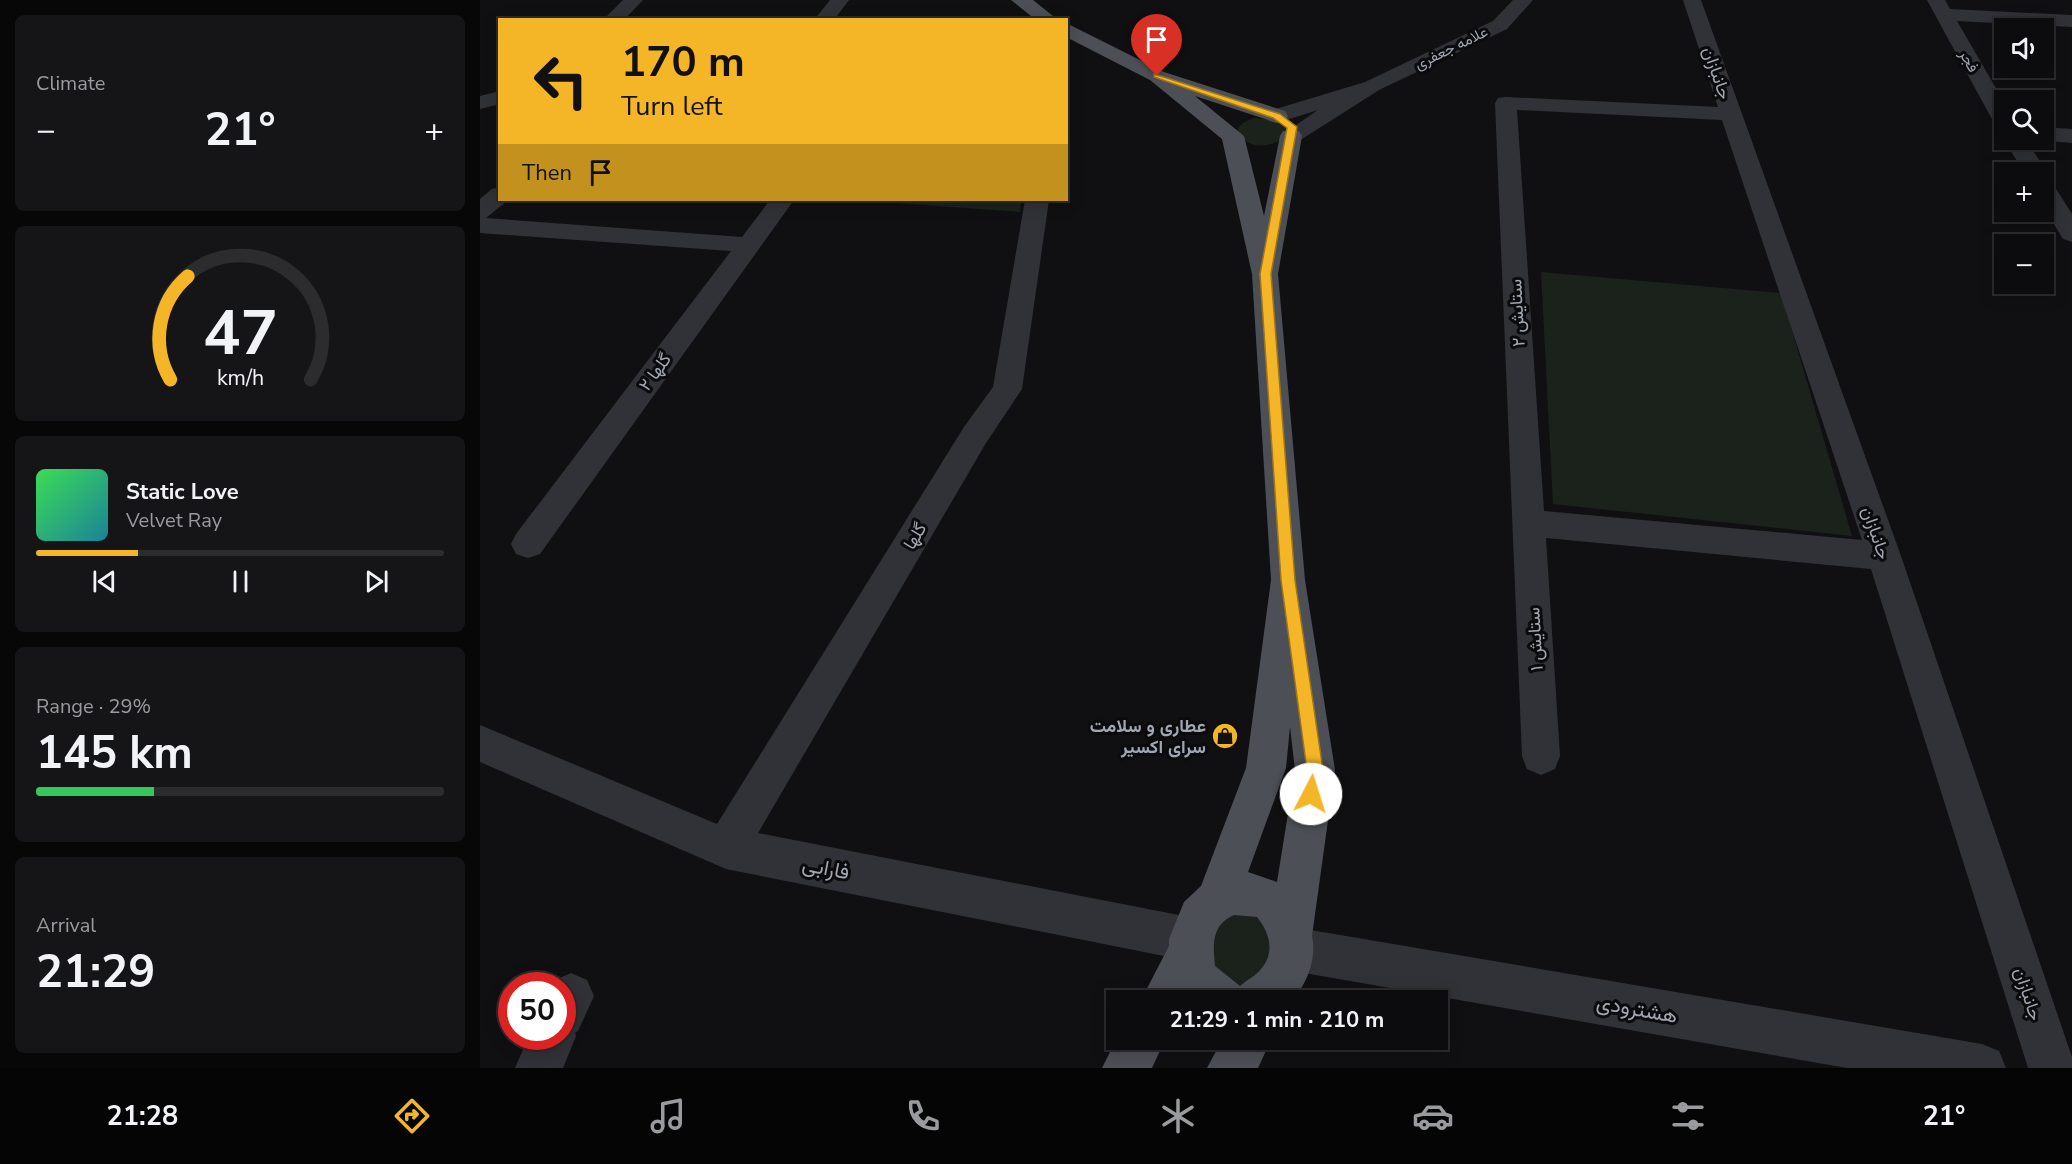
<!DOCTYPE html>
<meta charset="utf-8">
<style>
body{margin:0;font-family:"Nunito Sans",Vazirmatn,sans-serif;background:#151517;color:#f1f3f6;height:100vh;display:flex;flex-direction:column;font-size:22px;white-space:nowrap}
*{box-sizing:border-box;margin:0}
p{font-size:20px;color:#9a9b9e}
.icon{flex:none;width:33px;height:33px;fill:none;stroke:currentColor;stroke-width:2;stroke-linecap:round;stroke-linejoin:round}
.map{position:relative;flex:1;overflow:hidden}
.sheet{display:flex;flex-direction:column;gap:15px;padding:15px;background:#070708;width:480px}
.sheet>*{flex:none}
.banner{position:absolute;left:18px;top:18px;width:570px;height:183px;border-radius:0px;box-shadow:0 3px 15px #0003,0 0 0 2px #2c2c2e;background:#f4b626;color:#111;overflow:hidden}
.controls{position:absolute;left:1514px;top:18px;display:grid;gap:12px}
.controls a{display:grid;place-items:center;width:60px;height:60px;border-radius:0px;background:#0c0c0e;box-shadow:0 3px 15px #0003,0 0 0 2px #2c2c2e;font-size:30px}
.speed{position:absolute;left:18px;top:972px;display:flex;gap:12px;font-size:30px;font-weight:700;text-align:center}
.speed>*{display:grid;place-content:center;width:78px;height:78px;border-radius:50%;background:#0c0c0e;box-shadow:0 3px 15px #0003,0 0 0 2px #2c2c2e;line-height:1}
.speed .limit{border:9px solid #d22;background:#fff;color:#111}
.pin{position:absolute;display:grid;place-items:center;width:51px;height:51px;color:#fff;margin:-62px -26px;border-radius:50% 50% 50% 0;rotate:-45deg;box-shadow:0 0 6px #0007}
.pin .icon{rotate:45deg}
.me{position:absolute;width:66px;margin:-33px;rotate:5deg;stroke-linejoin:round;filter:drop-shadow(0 0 4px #0008)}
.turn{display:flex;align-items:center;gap:21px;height:126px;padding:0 24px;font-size:27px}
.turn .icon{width:78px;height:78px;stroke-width:2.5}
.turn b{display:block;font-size:42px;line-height:51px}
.then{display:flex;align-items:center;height:57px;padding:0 24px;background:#0003;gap:12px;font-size:22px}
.big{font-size:45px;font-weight:700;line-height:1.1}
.sheet .card{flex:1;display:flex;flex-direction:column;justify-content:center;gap:9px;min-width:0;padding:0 21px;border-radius:9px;background:#151517}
.sheet .dial{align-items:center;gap:0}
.dial svg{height:156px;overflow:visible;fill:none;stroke:#2c2c2e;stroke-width:7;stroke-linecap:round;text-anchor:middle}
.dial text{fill:#f1f3f6;stroke:none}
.song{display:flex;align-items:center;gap:18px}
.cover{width:72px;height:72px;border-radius:9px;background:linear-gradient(135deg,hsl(130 70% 55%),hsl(190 70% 35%))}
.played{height:6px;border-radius:3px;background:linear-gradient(90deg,#f4b626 25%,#2c2c2e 25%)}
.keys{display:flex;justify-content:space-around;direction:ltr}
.heat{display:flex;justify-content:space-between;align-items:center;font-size:33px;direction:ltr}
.charge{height:9px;border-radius:4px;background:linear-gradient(90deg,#34c759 29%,#2c2c2e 0)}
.trip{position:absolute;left:626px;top:990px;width:342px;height:60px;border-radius:0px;background:#0c0c0e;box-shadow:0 3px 15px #0003,0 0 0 2px #2c2c2e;font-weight:700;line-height:60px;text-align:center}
.menu{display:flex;height:96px;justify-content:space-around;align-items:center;background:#050506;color:#9a9b9e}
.menu .icon{width:42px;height:42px}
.menu .active{color:#f4b626}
.menu b{font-size:27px;color:#f1f3f6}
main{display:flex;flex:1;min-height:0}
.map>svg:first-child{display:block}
</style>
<main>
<section class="sheet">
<div class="card"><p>Climate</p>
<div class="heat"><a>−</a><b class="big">21°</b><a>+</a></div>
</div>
<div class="card dial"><svg viewBox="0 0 100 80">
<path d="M14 69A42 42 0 1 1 86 69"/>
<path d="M14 69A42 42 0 0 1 23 16" stroke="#f4b626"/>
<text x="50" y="56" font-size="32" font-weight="700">47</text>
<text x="50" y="72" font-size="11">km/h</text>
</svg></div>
<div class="card">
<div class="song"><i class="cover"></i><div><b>Static Love</b><p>Velvet Ray</p></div></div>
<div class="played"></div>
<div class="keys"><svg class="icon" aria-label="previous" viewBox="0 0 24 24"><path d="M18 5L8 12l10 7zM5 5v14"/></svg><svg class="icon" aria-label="pause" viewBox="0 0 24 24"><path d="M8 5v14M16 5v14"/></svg><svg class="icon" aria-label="next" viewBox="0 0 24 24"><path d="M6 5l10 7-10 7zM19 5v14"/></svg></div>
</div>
<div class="card"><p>Range · 29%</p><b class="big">145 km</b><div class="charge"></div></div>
<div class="card"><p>Arrival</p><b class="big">21:29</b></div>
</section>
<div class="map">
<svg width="1592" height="1068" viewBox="0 0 1592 1068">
<rect width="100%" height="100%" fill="#101012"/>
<path fill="#1b221c" d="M775 118 799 121 807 128 808 133C794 149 769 151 757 132 759 123 766 121 775 118Z
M372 200H541L540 212Z
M1061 272 1301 293 1372 536 1073 504Z
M786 909 794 978 741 991 718 937 734 911Z"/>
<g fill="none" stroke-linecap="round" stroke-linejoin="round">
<path fill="#313237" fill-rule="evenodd" d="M143 0H163L144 20H123Z
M350 0H369L354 20H334Z
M1033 0H1053L1027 29 899 90 819 141H803L800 136 838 110 797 123 789 121 786 116 789 111 885 82 1013 21Z
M1203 0H1221L1421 556 1592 1057V1068H1548L1391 569 1066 538 1080 756 1075 769 1061 775 1047 769 1042 756 1015 103 1018 98 1026 97 1238 107ZM1037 110 1242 120 1382 540 1064 511Z
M1447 0H1465L1470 9 1592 15V27L1477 21 1524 102V128L1516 126 1513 121Z
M20 91V104L0 109V96Z
M1563 127 1592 129V143L1558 140H1563Z
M1524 140H1546L1567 172 1563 177V172H1544Z
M1563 179 1571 181 1592 214V242L1583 239 1563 206Z
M20 187V200H28L6 218 262 237 290 200H314L60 554 48 558 36 554 31 544 36 534 251 251 0 233V199L12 189Z
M545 200H569L542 389 506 443 278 833 709 917 724 924 731 939 724 954 709 961 246 869 0 762V725L237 824 484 427 513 387Z
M813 927 1502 1044 1519 1051 1526 1068H1367L813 971 797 965 791 949 797 933Z
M91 973 107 980 114 996 98 1031 95 1033 96 1036 83 1068H35L49 1036H82V986H72L75 980Z"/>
<path fill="#4d4f56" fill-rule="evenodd" d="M531 0H553L578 20H556Z
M586 23 684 72 805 111 808 116 805 121 797 123 715 96 764 136 784 216 800 136 803 131H819L822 136 798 274 825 580 855 770 832 936C837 959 827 983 813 1000H661L689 946V939L704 902 721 886 766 768 791 580 772 274 742 139 670 80 586 37ZM810 727 815 770 797 882 768 872 806 768ZM754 915 777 917C793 937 795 958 775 975 770 979 764 982 760 986L735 966C733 945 731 925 754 915Z
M636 1040H685L672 1068H622Z
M742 1040H791L778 1068H727Z"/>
</g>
<path fill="#f4b626" stroke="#9f7619" stroke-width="1.5" d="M674 74 800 114 817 127 791 274 815 580 843 770 837 799 831 802 826 799 823 794 827 770 801 580 780 274 807 128 793 118 674 77Z"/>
<defs>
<g id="shop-disc" transform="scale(1.35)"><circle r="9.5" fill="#f4b626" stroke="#0b0b0d"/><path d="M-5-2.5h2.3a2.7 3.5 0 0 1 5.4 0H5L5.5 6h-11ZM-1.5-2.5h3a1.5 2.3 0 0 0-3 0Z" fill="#111"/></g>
</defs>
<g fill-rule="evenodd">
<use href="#shop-disc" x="745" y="736"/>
</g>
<g text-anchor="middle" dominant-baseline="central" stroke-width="6" stroke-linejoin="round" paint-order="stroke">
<g font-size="15" fill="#a1a6b3" stroke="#0b0b0d">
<text transform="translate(971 48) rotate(-26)">علامه جعفری</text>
<text transform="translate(1489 61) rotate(60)">فجر</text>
</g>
<g font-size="18" fill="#a1a6b3" stroke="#0b0b0d">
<text transform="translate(1237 73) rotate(71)">جانبازان</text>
<text transform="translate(1037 313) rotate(-93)">ستایش ۲</text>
<text transform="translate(175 372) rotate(-54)">گلها ۲</text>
<text transform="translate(1396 533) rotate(71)">جانبازان</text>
<text transform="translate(435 536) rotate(-59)">گلها</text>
<text transform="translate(1055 639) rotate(-93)">ستایش ۱</text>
<text transform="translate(1548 994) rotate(72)">جانبازان</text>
</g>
<g font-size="18" font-weight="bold" fill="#a1a6b3" stroke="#0b0b0d" text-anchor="end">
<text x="726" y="726">عطاری و سلامت<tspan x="726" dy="21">سرای اکسیر</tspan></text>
</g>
<g font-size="21" fill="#a1a6b3" stroke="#0b0b0d">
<text transform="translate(346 868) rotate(11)">فارابی</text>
<text transform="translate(1157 1009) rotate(10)">هشترودی</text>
</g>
</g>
</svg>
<div class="controls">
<a><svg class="icon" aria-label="sound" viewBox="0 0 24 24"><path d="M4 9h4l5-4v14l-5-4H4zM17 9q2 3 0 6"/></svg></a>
<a><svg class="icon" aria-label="search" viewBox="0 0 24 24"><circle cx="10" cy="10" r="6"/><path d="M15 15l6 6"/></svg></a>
<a>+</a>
<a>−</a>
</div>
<div class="speed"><div class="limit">50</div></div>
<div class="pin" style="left:677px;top:76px;background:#d93025"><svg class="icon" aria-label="arrive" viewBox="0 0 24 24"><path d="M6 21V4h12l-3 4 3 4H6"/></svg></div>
<svg class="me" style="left:831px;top:794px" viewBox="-20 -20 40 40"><circle r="19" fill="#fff"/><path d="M0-13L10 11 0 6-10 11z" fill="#f4b626"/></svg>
<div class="trip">21:29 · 1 min · 210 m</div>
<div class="banner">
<div class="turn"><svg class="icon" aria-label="left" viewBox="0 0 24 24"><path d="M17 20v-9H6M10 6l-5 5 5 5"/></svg><div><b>170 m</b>Turn left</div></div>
<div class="then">Then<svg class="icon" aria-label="arrive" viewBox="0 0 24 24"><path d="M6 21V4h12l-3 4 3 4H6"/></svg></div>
</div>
</div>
</main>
<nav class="menu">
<b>21:28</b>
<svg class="icon active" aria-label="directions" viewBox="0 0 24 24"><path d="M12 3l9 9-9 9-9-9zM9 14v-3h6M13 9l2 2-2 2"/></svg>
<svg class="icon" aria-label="music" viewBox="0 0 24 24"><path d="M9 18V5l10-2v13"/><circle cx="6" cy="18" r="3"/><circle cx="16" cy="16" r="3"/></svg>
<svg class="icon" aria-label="phone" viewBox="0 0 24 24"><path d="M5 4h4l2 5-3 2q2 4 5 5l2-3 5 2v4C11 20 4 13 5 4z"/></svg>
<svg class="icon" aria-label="climate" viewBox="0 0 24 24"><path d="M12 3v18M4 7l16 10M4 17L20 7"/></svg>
<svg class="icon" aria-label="car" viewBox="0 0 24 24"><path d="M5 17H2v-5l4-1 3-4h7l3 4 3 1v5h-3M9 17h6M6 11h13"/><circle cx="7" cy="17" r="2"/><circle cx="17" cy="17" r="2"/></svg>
<svg class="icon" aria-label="filters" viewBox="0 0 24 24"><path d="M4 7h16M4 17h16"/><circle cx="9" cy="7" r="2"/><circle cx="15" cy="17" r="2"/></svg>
<b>21°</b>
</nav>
